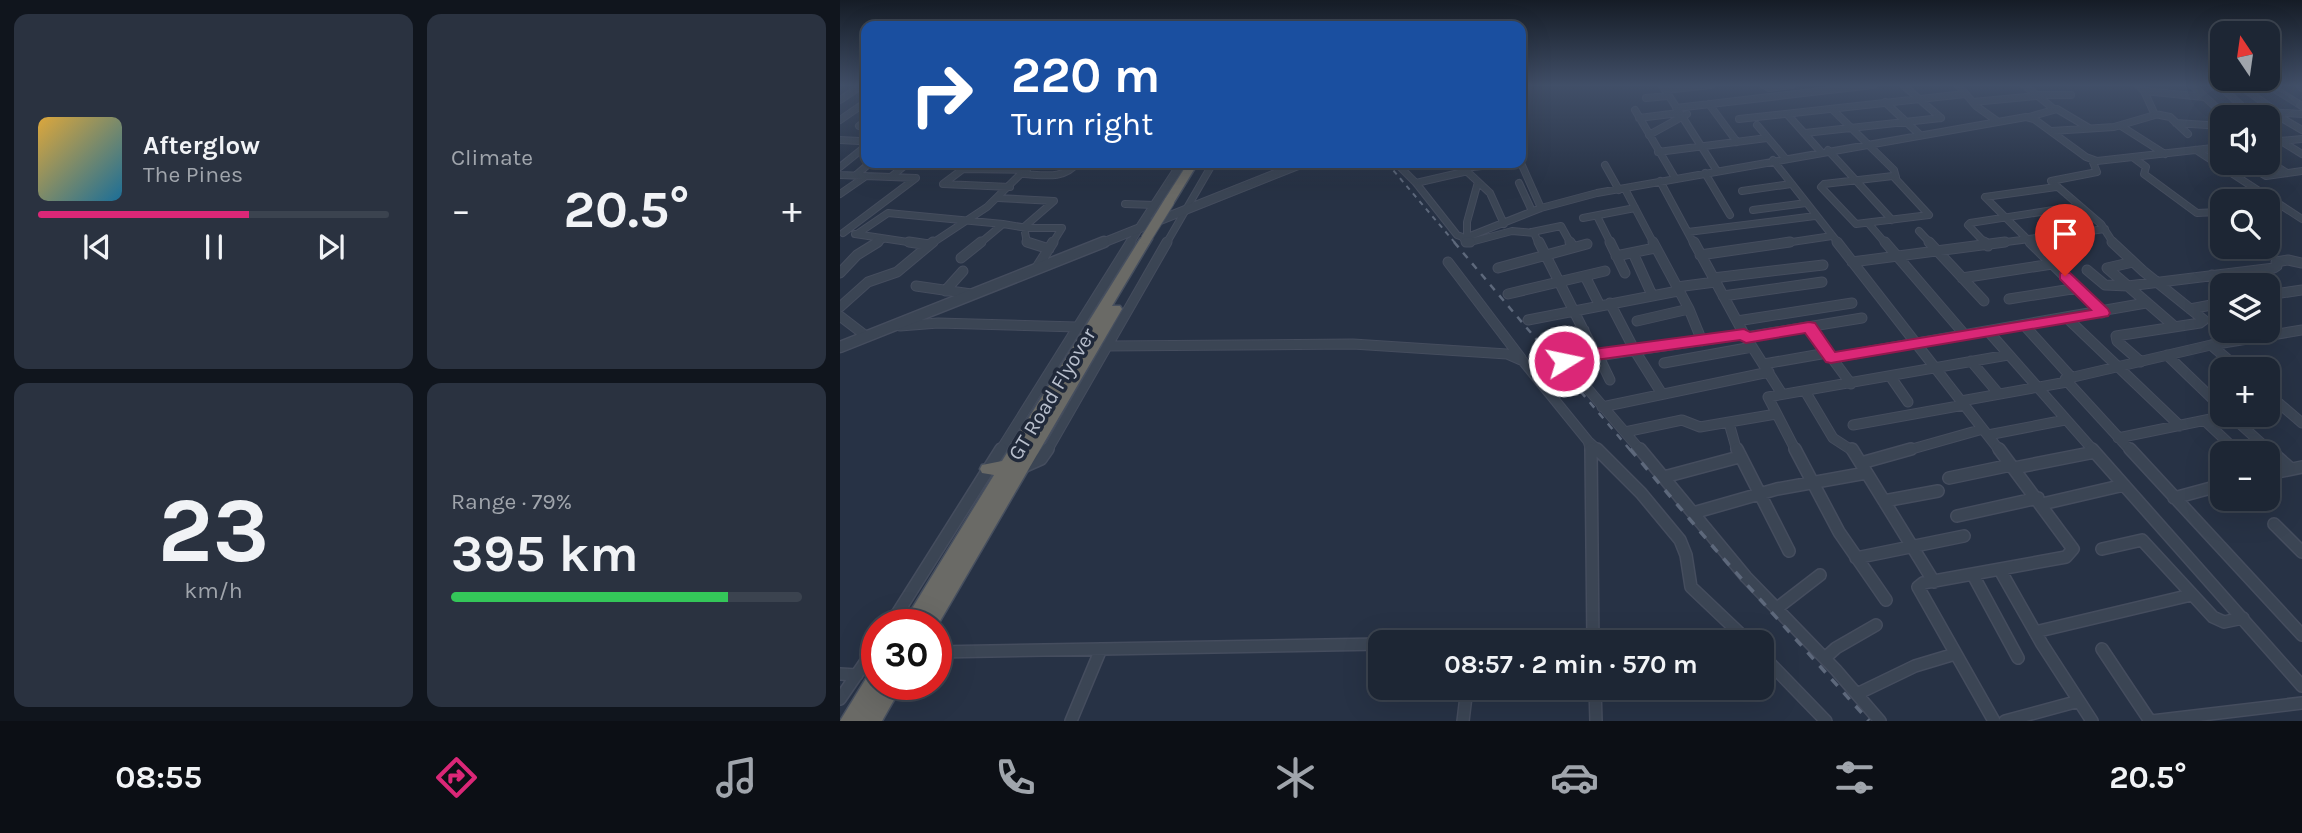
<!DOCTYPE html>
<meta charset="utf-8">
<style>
body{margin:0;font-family:Karla,sans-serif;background:#2a3240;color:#f1f3f6;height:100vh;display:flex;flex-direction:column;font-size:26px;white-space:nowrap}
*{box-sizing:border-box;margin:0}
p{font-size:23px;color:#a0a5ac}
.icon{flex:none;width:38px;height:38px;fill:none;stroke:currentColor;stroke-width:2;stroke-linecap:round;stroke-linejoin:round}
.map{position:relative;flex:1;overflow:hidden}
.sheet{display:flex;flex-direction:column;gap:14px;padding:14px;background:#10151d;width:840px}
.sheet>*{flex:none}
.hud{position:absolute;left:21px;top:21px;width:665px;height:147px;border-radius:14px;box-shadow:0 7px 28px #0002,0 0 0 2px #3b434f;background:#1a4fa0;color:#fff;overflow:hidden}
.needle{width:46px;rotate:347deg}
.controls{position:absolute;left:1370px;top:21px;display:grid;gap:14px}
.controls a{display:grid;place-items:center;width:70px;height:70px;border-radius:14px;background:#1d2634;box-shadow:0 7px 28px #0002,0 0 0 2px #3b434f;font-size:35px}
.speed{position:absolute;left:21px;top:609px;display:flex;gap:14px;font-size:35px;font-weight:700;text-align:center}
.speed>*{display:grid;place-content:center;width:91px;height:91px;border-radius:50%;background:#1d2634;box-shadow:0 7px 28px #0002,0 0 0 2px #3b434f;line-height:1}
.speed .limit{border:10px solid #d22;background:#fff;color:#111}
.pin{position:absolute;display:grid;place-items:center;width:60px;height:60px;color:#fff;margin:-72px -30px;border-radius:50% 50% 50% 0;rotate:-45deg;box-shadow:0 0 7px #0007}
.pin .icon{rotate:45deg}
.me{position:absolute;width:77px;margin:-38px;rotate:80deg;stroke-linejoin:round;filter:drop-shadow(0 0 5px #0008)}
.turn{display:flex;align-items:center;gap:24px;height:147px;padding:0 35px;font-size:32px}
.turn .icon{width:91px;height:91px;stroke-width:2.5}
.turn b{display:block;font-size:49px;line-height:60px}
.big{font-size:52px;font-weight:700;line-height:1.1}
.sheet .tile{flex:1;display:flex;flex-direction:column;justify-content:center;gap:10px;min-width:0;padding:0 24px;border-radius:14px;background:#2a3240}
.sheet .dial{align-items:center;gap:0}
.dial b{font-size:91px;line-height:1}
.song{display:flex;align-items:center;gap:21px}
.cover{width:84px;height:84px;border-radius:10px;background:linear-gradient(135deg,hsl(40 70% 55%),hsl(200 70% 35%))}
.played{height:7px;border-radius:4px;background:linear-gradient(90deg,#db2777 60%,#3b434f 60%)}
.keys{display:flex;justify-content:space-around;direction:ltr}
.heat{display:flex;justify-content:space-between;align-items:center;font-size:38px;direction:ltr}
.charge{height:10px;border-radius:5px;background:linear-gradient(90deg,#34c759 79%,#3b434f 0)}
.sheet .tiles{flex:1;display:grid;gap:14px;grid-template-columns:repeat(2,1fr)}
.trip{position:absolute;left:528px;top:630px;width:406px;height:70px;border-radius:14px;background:#1d2634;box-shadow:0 7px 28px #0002,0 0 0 2px #3b434f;font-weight:700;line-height:70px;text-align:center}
.menu{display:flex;height:112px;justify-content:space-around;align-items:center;background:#0c0f15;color:#a0a5ac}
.menu .icon{width:49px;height:49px}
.menu .selected{color:#db2777}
.menu b{font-size:32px;color:#f1f3f6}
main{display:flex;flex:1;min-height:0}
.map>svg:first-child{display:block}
</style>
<main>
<section class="sheet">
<div class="tiles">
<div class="tile">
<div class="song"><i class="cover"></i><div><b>Afterglow</b><p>The Pines</p></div></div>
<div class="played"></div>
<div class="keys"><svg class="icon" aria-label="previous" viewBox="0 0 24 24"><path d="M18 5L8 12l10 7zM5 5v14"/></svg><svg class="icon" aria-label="pause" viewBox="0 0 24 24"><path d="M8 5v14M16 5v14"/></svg><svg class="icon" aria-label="next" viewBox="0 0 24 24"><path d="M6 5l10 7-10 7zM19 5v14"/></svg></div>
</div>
<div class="tile"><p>Climate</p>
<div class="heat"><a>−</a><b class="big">20.5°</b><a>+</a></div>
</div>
<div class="tile dial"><b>23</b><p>km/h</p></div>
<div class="tile"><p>Range · 79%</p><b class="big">395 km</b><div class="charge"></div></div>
</div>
</section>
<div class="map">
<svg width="1462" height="721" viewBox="0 0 1462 721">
<rect width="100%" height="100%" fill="#273245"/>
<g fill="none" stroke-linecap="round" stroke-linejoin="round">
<g stroke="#454d5e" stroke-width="8">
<path id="minor-far2" d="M822 85 877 171
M924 85 929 88 952 85
M1063 85 1101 118
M1118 85 1136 106 1157 121
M1184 85 1214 109
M1298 85 1304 91 1364 97
M1352 85 1378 109
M1379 85 1406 110
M1399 85 1437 112
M1428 85 1462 106
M1459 85 1462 88
M825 90 871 85
M1195 95H1231
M806 98 828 96
M0 100 21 86
M1045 102 1079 134
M1133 102 1196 96
M869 104 897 142
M836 108 1033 85
M992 109 1054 170 1056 177
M795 110 835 178
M1433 113 1462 130
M947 114 981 152
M1315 114 1330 117 1348 134
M1189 117 1217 109 1249 128
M1384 117 1378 109 1462 114
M799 118 839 113
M899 119 1125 94
M0 120 26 102
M26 121 19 126 26 128
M1336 123 1382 126
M917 125 945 158
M1281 126 1325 154
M1212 131 1274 127 1315 115 1304 91
M965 133 1101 118
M1428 133 1462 154
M809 135 847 114
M0 140 19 141
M1428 142 1462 139
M988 150 1052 220
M1356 150 1462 219
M818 152 927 138
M1294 158 1306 167 1304 174 1357 213 1378 212
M933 160 999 244
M1252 160 1257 172 1211 181 1261 224 1274 244
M1428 161 1447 173
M556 163 576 183 617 235 625 238 701 208 757 193 1186 117 1194 119 1246 157 1257 161 1382 147
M618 163 650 193 664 224
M681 163 701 208
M1406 164 1426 176 1462 171
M114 165 116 163
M765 165 779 190
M0 167 26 146
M624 168 668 163
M865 173 890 215
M184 174C203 175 224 180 237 163
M0 175 76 178 3 233
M16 175 30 163
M52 176 68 163
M1053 176 1089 215 1016 224 981 187 984 184Z
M820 181 854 244
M576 183 628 171
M679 183 692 211
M170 187 103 184 123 169 187 170
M785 189 814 244
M902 191 951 184
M0 194 26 176
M158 198 214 201 184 227 187 243 190 244
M285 204 315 205
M913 210 966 203
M757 216 771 244
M743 218 795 208
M163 224 187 228H222L212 244
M1029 224 1046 244
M1079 231 1091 244
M692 232 721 226 731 244
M848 232 975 216
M15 234 81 244
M17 234 48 213 163 224 139 244
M622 237 627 243 672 231 694 233 699 244
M627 237V222L638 182
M35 244 43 239
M91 244 147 207 192 163
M290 244 301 226
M326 244 373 163
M938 244 992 236
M1146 244 1128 225 1130 223 1239 206
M1151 244 1265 229
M1192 244 1145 197 1216 187"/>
</g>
<g stroke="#454d5e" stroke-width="11">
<path id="minor-far1" d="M69 242 89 245
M187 242 209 249
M626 242H630
M699 242 756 355
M730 242 733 247
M770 242 785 273
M813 242 849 309 862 341
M854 242 904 334 942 394
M997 242 1160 451
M1045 242 1125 335
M1089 242 1144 301
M1144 242 1148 246
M1190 242 1262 313
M1272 242 1303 271 1364 320 1360 323 1276 336 1277 341 1301 362
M793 253 812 295
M860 255 950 242
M776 256 815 248
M121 258 141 242
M608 262 681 358
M1012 262 1165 242
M1293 262 1267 268 1334 326
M198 266 213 242
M658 268 747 244
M1247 270 1265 285 1288 286 1434 268 1437 266 1436 262 1448 260 1462 263
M0 273 17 255 38 242
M1372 275 1386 285
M745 276 760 306
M873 278 983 265
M1122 278 1212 264
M76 286 131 294
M837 287 875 282
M105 291 123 271
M668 294 765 271
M1428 295 1462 290
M883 296 982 282
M1169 299 1238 288
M770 303 795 351 822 394
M0 307 28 282 57 272 93 242
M1350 309 1382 303
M0 316 26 336
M1227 318 1340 426
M688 320 838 291
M797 321 849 309
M897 321 1012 303
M1184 325 1232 378
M60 326 98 323 237 327
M969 327 1011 384
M1148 331 1254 451
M705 337 744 330
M906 337 1022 318
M1371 345 1399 369
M267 346 513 344 667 354 683 361 748 441 751 451
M758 355 770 380
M1327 355 1382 408
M991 358 1306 303
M1131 361 1158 393
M824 363 912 347
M924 364 987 353
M1050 376 1068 402
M965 391 993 438 1013 451
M1428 394 1462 423
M1121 401 1227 382
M762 407 929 372
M1390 415 1430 451
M1365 421 1397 451
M889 423 897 451
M1013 425 1124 405
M785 432 842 420 860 427 936 414
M1148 435 1225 420
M1278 438 1390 415
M748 441 759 451
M160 451 291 242
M207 451 327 242
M801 451 724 361 904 334
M956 451 928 397 1168 355
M1065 451 1143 429
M1291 451 1225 379 1371 345 1462 330"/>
</g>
<g stroke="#454d5e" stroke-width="14">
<path id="minor" d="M751 449 753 642
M757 449 801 493 840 540 846 555 851 587 909 642
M800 449 906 577 996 670 1040 721
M897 449 949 551
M955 449 999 532 1046 600
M1012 449 1094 582
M1252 449 1462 686
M1290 449 1462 635
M1395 449 1399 453
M1428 449 1451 469
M1021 463 1071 449
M183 467 201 459 208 449
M1174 468 1255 452
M1428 474 1462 467
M824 477 899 457
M1109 478 1171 465
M1334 498 1382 485
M1044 501 1098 491
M1202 504 1284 485
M853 513 937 489 1026 473
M1117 516 1198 498
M1434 524 1462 552
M1262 549 1302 540 1373 617 1384 622 1403 618
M1016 558 1124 536
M1160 570 1202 644 1252 721
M1133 575 1178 658
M936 609 980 575
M50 625 161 449
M1195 632 1351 595
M669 642 753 641
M1262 649 1310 721
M96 652 541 644
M922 655 986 721
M985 658 996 648 1036 625
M0 674 17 675
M755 688 756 721
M1017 694 1075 666 1115 654
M0 699 37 645
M231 721 261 649
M623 721 627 688
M1154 721 1078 587 1083 583 1226 557 1233 549 1159 449
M1165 721 1239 701
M1312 721 1462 703"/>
</g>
<g stroke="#454d5e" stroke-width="10">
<path id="tertiary-far1" d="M301 226 342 163
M260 244 463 163"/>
</g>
<g stroke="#454d5e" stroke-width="13">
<path id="tertiary" d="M0 347 264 242"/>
</g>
<g stroke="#464f5f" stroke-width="3">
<path id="trunk" d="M348 163H358L333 204H325L323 202Z
M306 235 312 239 272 306H280L282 309 96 628V625H62L154 475 142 473 140 469 142 465 162 461 300 239Z
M37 669V684H63L42 721H0L30 672Z"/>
</g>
<use href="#minor-far2" stroke="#3b4554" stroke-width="6"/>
<use href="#minor-far1" stroke="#3b4554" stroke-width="9"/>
<use href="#minor" stroke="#3b4554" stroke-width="11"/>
<use href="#tertiary-far1" stroke="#3b4554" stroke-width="8"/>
<use href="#tertiary" stroke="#3b4554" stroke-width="10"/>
<use href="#trunk" fill="#6a6a66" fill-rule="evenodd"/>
<path stroke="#5d687b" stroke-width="2" stroke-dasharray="5 5" stroke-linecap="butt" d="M547 163 616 244"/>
<path stroke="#5d687b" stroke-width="2.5" stroke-dasharray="7 7" stroke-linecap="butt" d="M614 242 791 451"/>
<path stroke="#5d687b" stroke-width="3.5" stroke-dasharray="9 9" stroke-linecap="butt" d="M790 449 875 549 1029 721"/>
<g stroke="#464f5f" stroke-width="12" stroke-linecap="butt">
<path id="trunk-bridge" d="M306 239 329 202"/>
</g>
<use href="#trunk-bridge" stroke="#6a6a66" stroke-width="10"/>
</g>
<linearGradient id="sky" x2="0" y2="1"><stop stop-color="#151c26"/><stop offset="0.46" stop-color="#414f68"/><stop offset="1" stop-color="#414f68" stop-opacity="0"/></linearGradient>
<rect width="1462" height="186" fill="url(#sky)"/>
<path fill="#db2777" stroke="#8e194d" stroke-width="2" d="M1225 272 1230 273 1268 309 1270 313 1268 316 991 363 986 362 965 333 906 343 900 340 734 363 724 367 716 361 718 357 731 352 904 329 910 332 969 322 975 323 995 352 1251 310 1220 279V273Z"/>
<g text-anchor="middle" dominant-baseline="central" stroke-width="7" stroke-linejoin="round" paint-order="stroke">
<g font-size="21" fill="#b9c0ce" stroke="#20293a">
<text transform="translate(212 394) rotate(-59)">GT Road Flyover</text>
</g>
</g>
</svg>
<div class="controls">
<a><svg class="needle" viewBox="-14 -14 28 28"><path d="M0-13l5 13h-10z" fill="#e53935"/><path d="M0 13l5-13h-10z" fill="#a0a5ac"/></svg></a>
<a><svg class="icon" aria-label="sound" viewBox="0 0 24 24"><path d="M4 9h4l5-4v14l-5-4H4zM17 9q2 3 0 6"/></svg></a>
<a><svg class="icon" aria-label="search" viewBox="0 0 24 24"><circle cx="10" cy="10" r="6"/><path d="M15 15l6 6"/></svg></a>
<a><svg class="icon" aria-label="layers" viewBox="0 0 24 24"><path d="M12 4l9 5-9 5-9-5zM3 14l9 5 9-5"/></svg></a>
<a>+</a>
<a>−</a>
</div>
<div class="speed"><div class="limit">30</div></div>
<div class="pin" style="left:1225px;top:276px;background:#d93025"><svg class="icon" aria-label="arrive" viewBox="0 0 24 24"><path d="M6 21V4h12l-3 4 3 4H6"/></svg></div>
<svg class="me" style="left:724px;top:361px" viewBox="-20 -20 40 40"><circle r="17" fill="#db2777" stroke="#fff" stroke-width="3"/><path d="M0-11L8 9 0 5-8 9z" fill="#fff"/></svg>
<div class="trip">08:57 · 2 min · 570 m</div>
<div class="hud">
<div class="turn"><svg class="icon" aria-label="right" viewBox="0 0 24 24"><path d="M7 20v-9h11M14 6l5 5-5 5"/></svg><div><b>220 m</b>Turn right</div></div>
</div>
</div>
</main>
<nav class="menu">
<b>08:55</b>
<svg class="icon selected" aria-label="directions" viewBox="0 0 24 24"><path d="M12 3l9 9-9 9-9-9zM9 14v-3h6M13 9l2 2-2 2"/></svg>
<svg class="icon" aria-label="music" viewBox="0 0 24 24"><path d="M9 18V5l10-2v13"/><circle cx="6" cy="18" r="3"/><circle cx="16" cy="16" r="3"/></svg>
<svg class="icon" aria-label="phone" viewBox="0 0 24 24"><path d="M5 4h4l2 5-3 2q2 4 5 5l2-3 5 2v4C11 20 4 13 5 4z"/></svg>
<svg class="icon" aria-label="climate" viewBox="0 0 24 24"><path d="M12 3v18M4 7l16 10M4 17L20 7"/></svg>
<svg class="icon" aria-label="car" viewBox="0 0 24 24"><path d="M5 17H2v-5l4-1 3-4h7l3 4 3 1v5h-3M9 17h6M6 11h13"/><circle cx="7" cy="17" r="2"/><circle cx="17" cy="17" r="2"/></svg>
<svg class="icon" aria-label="filters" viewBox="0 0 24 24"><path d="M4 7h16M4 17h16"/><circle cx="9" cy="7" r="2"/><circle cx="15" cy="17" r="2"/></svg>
<b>20.5°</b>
</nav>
